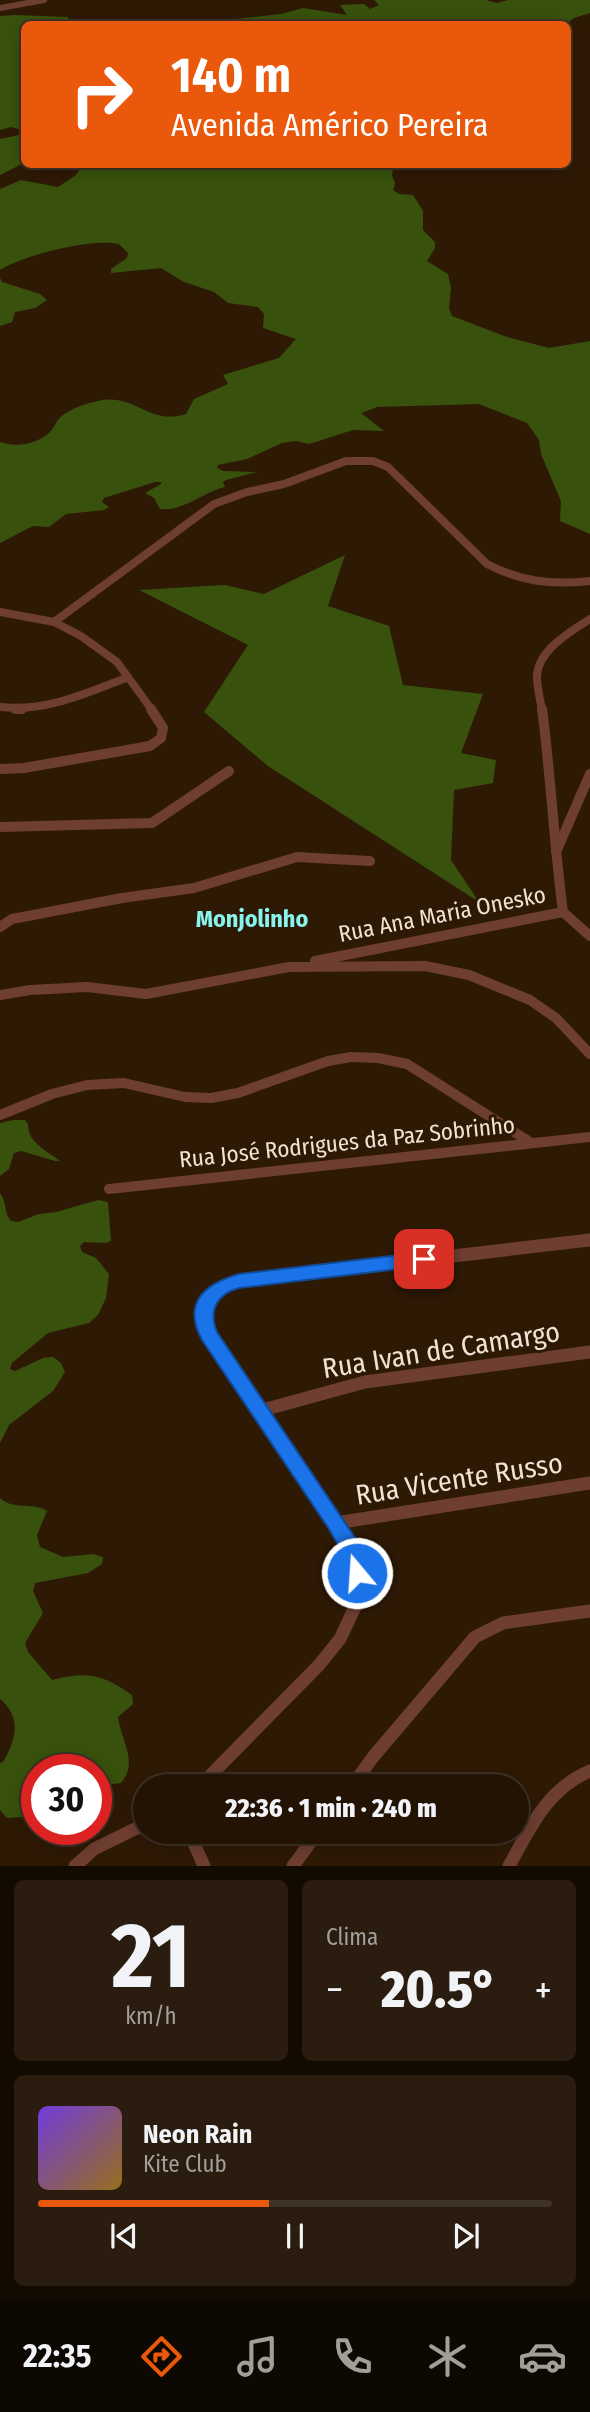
<!DOCTYPE html>
<html lang="pt">
<meta charset="utf-8">
<style>
body{margin:0;font-family:"Fira Sans Condensed",sans-serif;background:#2a1c0e;color:#f1f3f6;height:100vh;display:flex;flex-direction:column;font-size:26px;white-space:nowrap}
*{box-sizing:border-box;margin:0}
p{font-size:23px;color:#a29e9a}
.icon{flex:none;width:38px;height:38px;fill:none;stroke:currentColor;stroke-width:2;stroke-linecap:round;stroke-linejoin:round}
.map{position:relative;height:1866px;overflow:hidden}
.sheet{display:flex;flex-direction:column;gap:14px;padding:14px;background:#130a02;flex:1}
.sheet>*{flex:none}
.top-card{position:absolute;left:21px;top:21px;width:550px;height:147px;border-radius:10px;box-shadow:0 4px 18px #0003,0 0 0 2px #3f3226;background:#ea580c;color:#fff;overflow:hidden}
.speed{position:absolute;left:21px;top:1754px;display:flex;gap:14px;font-size:35px;font-weight:700;text-align:center}
.speed>*{display:grid;place-content:center;width:91px;height:91px;border-radius:50%;background:#221304;box-shadow:0 4px 18px #0003,0 0 0 2px #3f3226;line-height:1}
.speed .limit{border:10px solid #d22;background:#fff;color:#111}
.pin{position:absolute;display:grid;place-items:center;width:60px;height:60px;color:#fff;margin:-30px;border-radius:14px;box-shadow:0 4px 10px #0006}
.me{position:absolute;width:77px;margin:-38px;rotate:342deg;stroke-linejoin:round;filter:drop-shadow(0 0 5px #0008)}
.turn{display:flex;align-items:center;gap:24px;height:147px;padding:0 35px;font-size:32px}
.turn .icon{width:91px;height:91px;stroke-width:2.5}
.turn b{display:block;font-size:49px;line-height:60px}
.big{font-size:52px;font-weight:800;line-height:1.1}
.sheet .widget{flex:1;display:flex;flex-direction:column;justify-content:center;gap:10px;min-width:0;padding:0 24px;border-radius:10px;background:#2a1c0e}
.sheet .dial{align-items:center;gap:0}
.dial b{font-size:91px;line-height:1}
.song{display:flex;align-items:center;gap:21px}
.cover{width:84px;height:84px;border-radius:10px;background:linear-gradient(135deg,hsl(260 70% 55%),hsl(40 70% 35%))}
.played{height:7px;border-radius:4px;background:linear-gradient(90deg,#ea580c 45%,#3f3226 45%)}
.keys{display:flex;justify-content:space-around;direction:ltr}
.heat{display:flex;justify-content:space-between;align-items:center;font-size:38px;direction:ltr}
.sheet .tiles{flex:1;display:grid;gap:14px;grid-template-columns:1fr 1fr}
.widget:last-child{grid-column:span 2}
.trip{position:absolute;left:133px;top:1774px;width:396px;height:70px;border-radius:35px;background:#221304;box-shadow:0 4px 18px #0003,0 0 0 2px #3f3226;font-weight:800;line-height:70px;text-align:center}
.tabs{display:flex;height:112px;justify-content:space-around;align-items:center;background:#0e0802;color:#a29e9a}
.tabs .icon{width:49px;height:49px}
.tabs .on{color:#ea580c}
.tabs b{font-size:32px;color:#f1f3f6}
.map>svg:first-child{display:block}
</style>
<div class="map">
<svg width="590" height="1866" viewBox="0 0 590 1866">
<rect width="100%" height="100%" fill="#2e1905"/>
<path fill="#38520d" d="M374 0H486L497 3 508 0H590V13L574 18 566 24H191L281 14 303 8 347 15 340 5 364 4 370 9 379 5Z
M15 15 68 17V19C84 21 98 16 111 24H24V163L0 175V139L19 135 22 130 11 127 0 130V16Z
M333 165H394L392 175 395 184 393 190 399 194 413 195 423 211V230L435 242V248L427 261 448 274 451 288 449 308 452 316 507 337 549 348 590 341V534L560 521 561 501 541 454 539 440 527 423 479 404 377 407 361 413 384 431 353 430 309 444 296 441 282 443 247 459 218 465 217 468 223 471 257 472 226 480 223 482 225 487C205 491 183 512 160 509L154 498 145 493 161 484V482H155L104 498 102 502 109 507 104 510 66 514 49 527 33 526 0 543V442C17 448 37 444 50 432 55 427 57 419 63 415 72 408 87 403 98 401 134 392 149 426 186 414L194 399 228 384 223 375 279 358 296 339 263 328 264 314 258 307 228 303 214 292 184 282 161 268 111 273V269L127 258 128 253 119 244C91 238 24 255 0 270V189L21 180 58 187 76 175 80 169 78 165Z
M0 278 2 282 40 294 47 300 35 308 15 312 12 322 0 326Z
M345 555 328 606 389 626 403 685 483 694 461 753 496 760 493 783 454 790 451 860 479 902 268 766 204 712 248 645 139 590 225 585 264 594Z
M13 1120H25L28 1124C27 1142 47 1151 60 1161H55L21 1151 14 1153 9 1169 0 1176V1123Z
M0 1193C7 1202 4 1214 11 1221L18 1222 39 1214 56 1212 98 1200 108 1202 111 1241 106 1243 84 1242 80 1246 82 1252 96 1258 109 1274 106 1298 98 1315 89 1323 48 1333 12 1363 10 1369 15 1371 43 1358 53 1357 61 1363 65 1372 53 1391 9 1425 0 1443Z
M0 1498C14 1511 31 1501 47 1511L37 1535 40 1547 63 1557 93 1554 103 1557 102 1564 88 1573 35 1583 33 1591 43 1613 25 1643 28 1652 52 1680C86 1671 103 1674 132 1695L133 1704 118 1717C121 1741 139 1762 121 1783L96 1786V1769H37V1809L22 1817 7 1818 0 1810V1763L3 1762C16 1740 22 1717 0 1699Z"/>
<g fill="none" stroke-linecap="round" stroke-linejoin="round">
<path stroke="#6e3e31" stroke-width="6" d="M0 8 44 0"/>
<path stroke="#6e3e31" stroke-width="8" d="M0 612 54 622 81 636 117 662 152 710
M54 622 214 504 247 492 284 484 346 461H373L388 467 487 564C521 582 552 585 590 581
M0 707C46 712 84 694 126 678
M542 710C540 699 537 687 537 676 538 650 571 631 590 619"/>
<path stroke="#6e3e31" stroke-width="10" d="M15 709H22
M542 709C551 776 554 844 563 912
M0 769 24 768 150 746 161 738 163 728 151 709
M0 827 152 823 229 771
M556 852 590 774
M563 912 590 936
M0 927 12 919 122 898 194 888 297 857 370 861
M315 961 563 912
M0 995 30 990 87 987 146 994 289 967 425 966 469 975 530 1000 556 1018 590 1054
M0 1115 52 1094 87 1085 124 1083 185 1097 211 1098 238 1093 328 1061 351 1057 378 1058 407 1064 530 1142
M109 1189 590 1137"/>
<path stroke="#6e3e31" stroke-width="13" d="M259 1411 365 1382 590 1352
M336 1523 590 1483
M199 1787 319 1665 340 1639 356 1605V1557L208 1335C199 1305 211 1290 239 1281L590 1240
M351 1787 373 1757 475 1637 503 1623 590 1611
M189 1832 204 1866
M75 1866 94 1849 145 1824
M293 1866 318 1832
M509 1866C530 1828 547 1789 590 1771"/>
</g>
<path fill="#1a73e8" stroke="#114b97" stroke-width="2" d="M424 1252 430 1254 433 1259 430 1264 424 1266 239 1288C217 1294 208 1310 217 1332L364 1551 367 1573 364 1579 357 1582 349 1579 346 1559 329 1529 202 1340C182 1303 204 1284 239 1274Z"/>
<g text-anchor="middle" dominant-baseline="central" stroke-width="6" stroke-linejoin="round" paint-order="stroke">
<g font-size="23" fill="#f1e2d6" stroke="#2e1905">
<text transform="translate(442 914) rotate(-11)">Rua Ana Maria Onesko</text>
<text transform="translate(347 1142) rotate(-6)">Rua José Rodrigues da Paz Sobrinho</text>
</g>
<g font-size="24" font-weight="bold" fill="#89f4ed" stroke="#2e1905">
<text x="252" y="919">Monjolinho</text>
</g>
<g font-size="28" fill="#f1e2d6" stroke="#2e1905">
<text transform="translate(441 1350) rotate(-9)">Rua Ivan de Camargo</text>
<text transform="translate(459 1479) rotate(-9)">Rua Vicente Russo</text>
</g>
</g>
</svg>
<div class="speed"><div class="limit">30</div></div>
<div class="pin" style="left:424px;top:1259px;background:#d93025"><svg class="icon" aria-label="arrive" viewBox="0 0 24 24"><path d="M6 21V4h12l-3 4 3 4H6"/></svg></div>
<svg class="me" style="left:357px;top:1573px" viewBox="-20 -20 40 40"><circle r="17" fill="#1a73e8" stroke="#fff" stroke-width="3"/><path d="M0-11L8 9 0 5-8 9z" fill="#fff"/></svg>
<div class="trip">22:36 · 1 min · 240 m</div>
<div class="top-card">
<div class="turn"><svg class="icon" aria-label="right" viewBox="0 0 24 24"><path d="M7 20v-9h11M14 6l5 5-5 5"/></svg><div><b>140 m</b>Avenida Américo Pereira</div></div>
</div>
</div>
<section class="sheet">
<div class="tiles">
<div class="widget dial"><b>21</b><p>km/h</p></div>
<div class="widget"><p>Clima</p>
<div class="heat"><a>−</a><b class="big">20.5°</b><a>+</a></div>
</div>
<div class="widget">
<div class="song"><i class="cover"></i><div><b>Neon Rain</b><p>Kite Club</p></div></div>
<div class="played"></div>
<div class="keys"><svg class="icon" aria-label="previous" viewBox="0 0 24 24"><path d="M18 5L8 12l10 7zM5 5v14"/></svg><svg class="icon" aria-label="pause" viewBox="0 0 24 24"><path d="M8 5v14M16 5v14"/></svg><svg class="icon" aria-label="next" viewBox="0 0 24 24"><path d="M6 5l10 7-10 7zM19 5v14"/></svg></div>
</div>
</div>
</section>
<nav class="tabs">
<b>22:35</b>
<svg class="icon on" aria-label="directions" viewBox="0 0 24 24"><path d="M12 3l9 9-9 9-9-9zM9 14v-3h6M13 9l2 2-2 2"/></svg>
<svg class="icon" aria-label="music" viewBox="0 0 24 24"><path d="M9 18V5l10-2v13"/><circle cx="6" cy="18" r="3"/><circle cx="16" cy="16" r="3"/></svg>
<svg class="icon" aria-label="phone" viewBox="0 0 24 24"><path d="M5 4h4l2 5-3 2q2 4 5 5l2-3 5 2v4C11 20 4 13 5 4z"/></svg>
<svg class="icon" aria-label="climate" viewBox="0 0 24 24"><path d="M12 3v18M4 7l16 10M4 17L20 7"/></svg>
<svg class="icon" aria-label="car" viewBox="0 0 24 24"><path d="M5 17H2v-5l4-1 3-4h7l3 4 3 1v5h-3M9 17h6M6 11h13"/><circle cx="7" cy="17" r="2"/><circle cx="17" cy="17" r="2"/></svg>
</nav>
